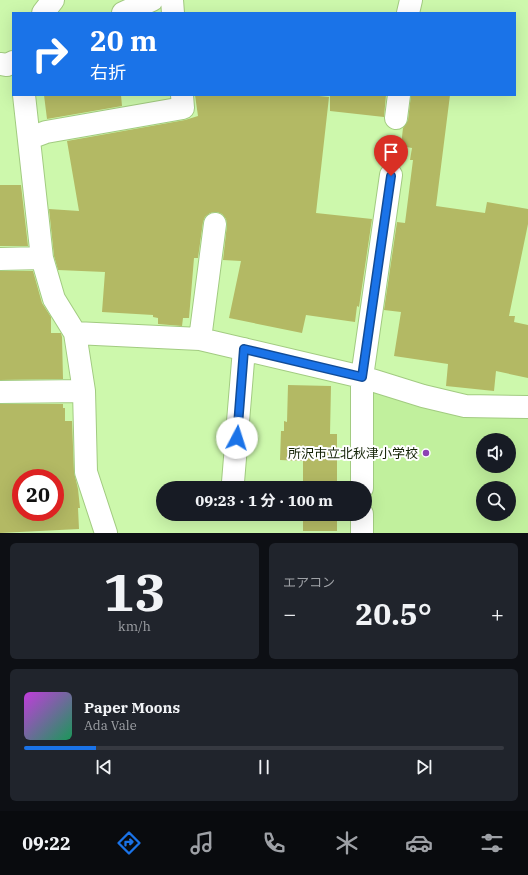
<!DOCTYPE html>
<html lang="ja">
<meta charset="utf-8">
<style>
body{margin:0;font-family:"IBM Plex Serif","Noto Sans JP",serif;background:#20242c;color:#f1f3f6;height:100vh;display:flex;flex-direction:column;font-size:15px;white-space:nowrap}
*{box-sizing:border-box;margin:0}
p{font-size:13px;color:#9ea1a6}
.icon{flex:none;width:22px;height:22px;fill:none;stroke:currentColor;stroke-width:2;stroke-linecap:round;stroke-linejoin:round}
.map{position:relative;height:533px;overflow:hidden}
.side{display:flex;flex-direction:column;gap:10px;padding:10px;background:#0d0f14;flex:1}
.side>*{flex:none}
.guide{position:absolute;left:12px;top:12px;width:504px;height:84px;border-radius:0px;box-shadow:0 4px 16px #0002;background:#1a73e8;color:#fff;overflow:hidden}
.tools{position:absolute;left:476px;top:433px;display:grid;gap:8px}
.tools a{display:grid;place-items:center;width:40px;height:40px;border-radius:50%;background:#171b24;box-shadow:0 4px 16px #0002;font-size:20px}
.speed{position:absolute;left:12px;top:469px;display:flex;gap:8px;font-size:20px;font-weight:700;text-align:center}
.speed>*{display:grid;place-content:center;width:52px;height:52px;border-radius:50%;background:#171b24;box-shadow:0 4px 16px #0002;line-height:1}
.speed .limit{border:6px solid #d22;background:#fff;color:#111}
.pin{position:absolute;display:grid;place-items:center;width:34px;height:34px;color:#fff;margin:-41px -17px;border-radius:50% 50% 50% 0;rotate:-45deg;box-shadow:0 0 4px #0007}
.pin .icon{rotate:45deg}
.me{position:absolute;width:44px;margin:-22px;rotate:5deg;stroke-linejoin:round;filter:drop-shadow(0 0 3px #0008)}
.turn{display:flex;align-items:center;gap:14px;height:84px;padding:0 12px;font-size:18px}
.turn .icon{width:52px;height:52px;stroke-width:2.5}
.turn b{display:block;font-size:28px;line-height:34px}
.big{font-size:30px;font-weight:700;line-height:1.1}
.side .widget{flex:1;display:flex;flex-direction:column;justify-content:center;gap:6px;min-width:0;padding:0 14px;border-radius:6px;background:#20242c}
.side .dial{align-items:center;gap:0}
.dial b{font-size:52px;line-height:1}
.song{display:flex;align-items:center;gap:12px}
.cover{width:48px;height:48px;border-radius:6px;background:linear-gradient(135deg,hsl(290 70% 55%),hsl(150 70% 35%))}
.played{height:4px;border-radius:2px;background:linear-gradient(90deg,#1a73e8 15%,#363941 15%)}
.keys{display:flex;justify-content:space-around;direction:ltr}
.heat{display:flex;justify-content:space-between;align-items:center;font-size:22px;direction:ltr}
.side .tiles{flex:1;display:grid;gap:10px;grid-template-columns:1fr 1fr}
.widget:last-child{grid-column:span 2}
.trip{position:absolute;left:156px;top:481px;width:216px;height:40px;border-radius:20px;background:#171b24;box-shadow:0 4px 16px #0002;font-weight:700;line-height:40px;text-align:center}
.tab-bar{display:flex;height:64px;justify-content:space-around;align-items:center;background:#090b0e;color:#9ea1a6}
.tab-bar .icon{width:28px;height:28px}
.tab-bar .on{color:#1a73e8}
.tab-bar b{font-size:18px;color:#f1f3f6}
.map>svg:first-child{display:block}
</style>
<div class="map">
<svg width="528" height="533" viewBox="0 0 528 533">
<rect width="100%" height="100%" fill="#cdf8ac"/>
<path fill="#c1f09d" fill-rule="evenodd" d="M376 389 412 405 456 413 528 415V533H370L368 396ZM483 440H509V466H483ZM483 488H509V514H483Z"/>
<path fill="#b3b964" fill-rule="evenodd" d="M44 95H121L122 106 47 119Z
M195 95H309L329 97 316 213 372 219 359 307 357 306 355 322 306 315 302 333 229 318 241 261 223 260 227 225 226 219 222 214 217 212 210 213 205 217 203 222 198 258H194L189 318H183L182 326 158 324V318L153 317V315L102 312 105 272 58 270 54 256 49 209 79 211 67 141 185 120 198 116Z
M330 95H386L384 117 330 111Z
M411 95H450L436 206 485 213 487 202 528 209V224L509 316H515L514 322 528 325V378L496 371 494 391 446 386 448 364 394 356 401 312 384 310 397 222 405 223 413 160H410L412 148 401 146 403 128 408 120Z
M0 185H21L28 246H0Z
M0 271H33L42 303 51 317V333H61L62 337 63 379 0 380Z
M288 385 331 386 330 434H337V488H303V461L280 460 281 431H284V421L287 422Z
M0 404H63V408H65V421H72L74 472 78 489 80 508H78L79 529 0 533ZM21 478H55V512H21Z
M303 514H337V531H303Z"/>
<g fill="none" stroke-linecap="round" stroke-linejoin="round">
<g stroke="#a2cb81" stroke-width="24">
<path id="minor" d="M172 0 173 13
M43 13 53 0
M123 13 152 0
M408 13 411 0
M0 64 7 65 13 62
M24 95 42 258 54 299 75 333 200 339 362 377 423 396 465 406 528 407
M396 118 399 95
M30 138 46 132 183 108 182 95
M0 259 42 258
M75 333 84 391 86 472 106 533
M200 339 215 224
M0 392 84 391
M233 482 244 349
M362 488V377L391 175
M362 514V533"/>
</g>
<use href="#minor" stroke="#fff" stroke-width="22"/>
</g>
<g fill="none" stroke-linecap="round" stroke-linejoin="round">
<g stroke="#114b97" stroke-width="10">
<path id="route" d="M237 438 244 349 362 377 391 176"/>
</g>
<use href="#route" stroke="#1a73e8" stroke-width="7"/>
</g>
<circle fill="#8d42b4" stroke="#fff" stroke-width="1.5" cx="426" cy="453" r="4"/>
<g text-anchor="middle" dominant-baseline="central" stroke-width="4" stroke-linejoin="round" paint-order="stroke">
<g font-size="13" fill="#132205" stroke="#fff" text-anchor="end">
<text x="418" y="453">所沢市立北秋津小学校</text>
</g>
</g>
</svg>
<div class="tools">
<a><svg class="icon" aria-label="sound" viewBox="0 0 24 24"><path d="M4 9h4l5-4v14l-5-4H4zM17 9q2 3 0 6"/></svg></a>
<a><svg class="icon" aria-label="search" viewBox="0 0 24 24"><circle cx="10" cy="10" r="6"/><path d="M15 15l6 6"/></svg></a>
</div>
<div class="speed"><div class="limit">20</div></div>
<div class="pin" style="left:391px;top:176px;background:#d93025"><svg class="icon" aria-label="arrive" viewBox="0 0 24 24"><path d="M6 21V4h12l-3 4 3 4H6"/></svg></div>
<svg class="me" style="left:237px;top:438px" viewBox="-20 -20 40 40"><circle r="19" fill="#fff"/><path d="M0-13L10 11 0 6-10 11z" fill="#1a73e8"/></svg>
<div class="trip">09:23 · 1 分 · 100 m</div>
<div class="guide">
<div class="turn"><svg class="icon" aria-label="right" viewBox="0 0 24 24"><path d="M7 20v-9h11M14 6l5 5-5 5"/></svg><div><b>20 m</b>右折</div></div>
</div>
</div>
<section class="side">
<div class="tiles">
<div class="widget dial"><b>13</b><p>km/h</p></div>
<div class="widget"><p>エアコン</p>
<div class="heat"><a>−</a><b class="big">20.5°</b><a>+</a></div>
</div>
<div class="widget">
<div class="song"><i class="cover"></i><div><b>Paper Moons</b><p>Ada Vale</p></div></div>
<div class="played"></div>
<div class="keys"><svg class="icon" aria-label="previous" viewBox="0 0 24 24"><path d="M18 5L8 12l10 7zM5 5v14"/></svg><svg class="icon" aria-label="pause" viewBox="0 0 24 24"><path d="M8 5v14M16 5v14"/></svg><svg class="icon" aria-label="next" viewBox="0 0 24 24"><path d="M6 5l10 7-10 7zM19 5v14"/></svg></div>
</div>
</div>
</section>
<nav class="tab-bar">
<b>09:22</b>
<svg class="icon on" aria-label="directions" viewBox="0 0 24 24"><path d="M12 3l9 9-9 9-9-9zM9 14v-3h6M13 9l2 2-2 2"/></svg>
<svg class="icon" aria-label="music" viewBox="0 0 24 24"><path d="M9 18V5l10-2v13"/><circle cx="6" cy="18" r="3"/><circle cx="16" cy="16" r="3"/></svg>
<svg class="icon" aria-label="phone" viewBox="0 0 24 24"><path d="M5 4h4l2 5-3 2q2 4 5 5l2-3 5 2v4C11 20 4 13 5 4z"/></svg>
<svg class="icon" aria-label="climate" viewBox="0 0 24 24"><path d="M12 3v18M4 7l16 10M4 17L20 7"/></svg>
<svg class="icon" aria-label="car" viewBox="0 0 24 24"><path d="M5 17H2v-5l4-1 3-4h7l3 4 3 1v5h-3M9 17h6M6 11h13"/><circle cx="7" cy="17" r="2"/><circle cx="17" cy="17" r="2"/></svg>
<svg class="icon" aria-label="filters" viewBox="0 0 24 24"><path d="M4 7h16M4 17h16"/><circle cx="9" cy="7" r="2"/><circle cx="15" cy="17" r="2"/></svg>
</nav>
